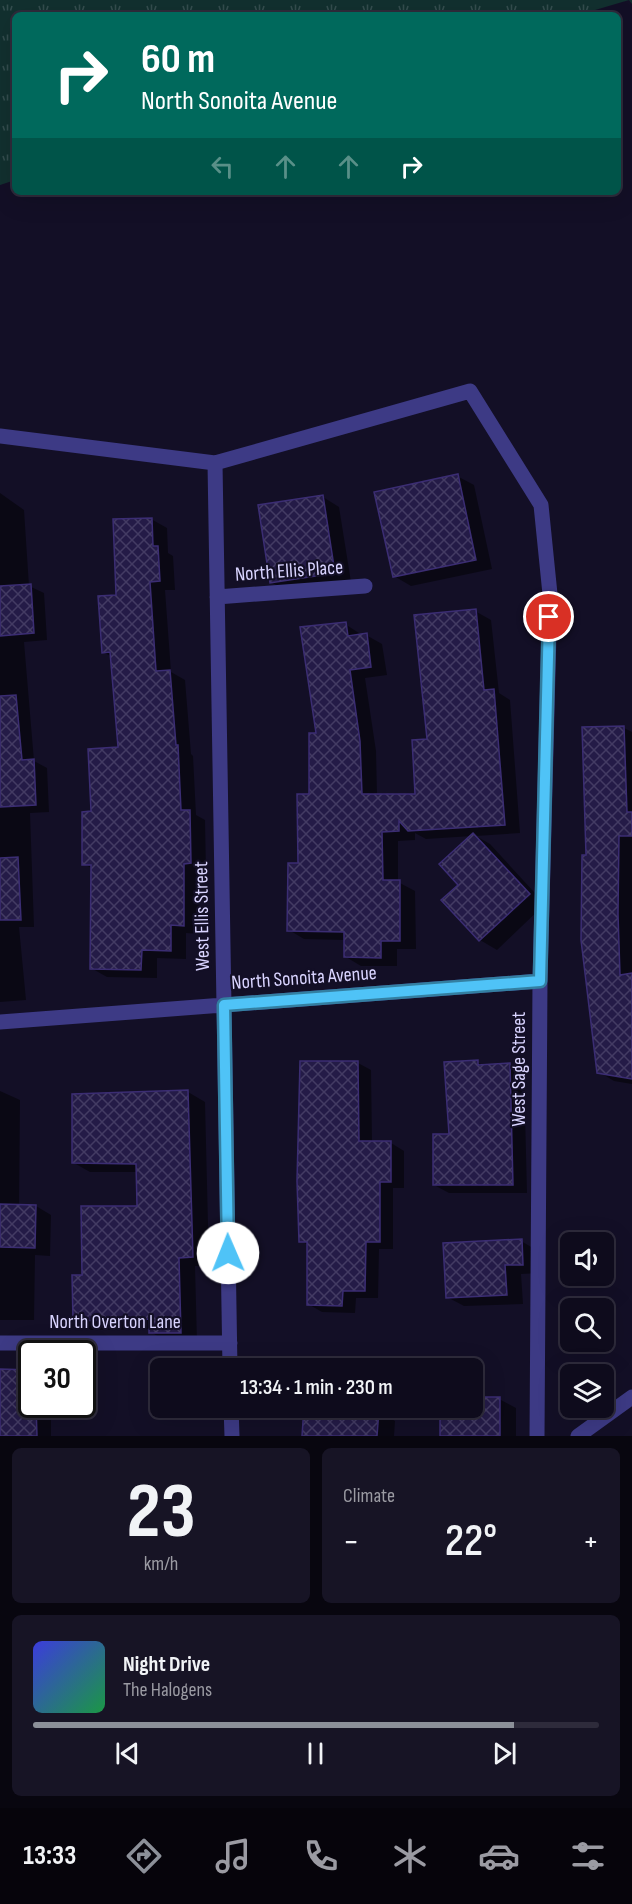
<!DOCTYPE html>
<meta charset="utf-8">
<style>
body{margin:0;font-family:"Sofia Sans Condensed",sans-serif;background:#171425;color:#f1f3f6;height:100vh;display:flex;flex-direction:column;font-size:22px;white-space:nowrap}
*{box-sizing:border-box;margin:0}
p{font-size:20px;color:#9b9ba3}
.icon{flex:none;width:33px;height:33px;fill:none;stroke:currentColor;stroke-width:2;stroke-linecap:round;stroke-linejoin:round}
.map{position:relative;height:1436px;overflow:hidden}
.details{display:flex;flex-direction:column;gap:12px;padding:12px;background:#08060f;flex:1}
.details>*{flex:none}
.hud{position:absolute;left:12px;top:12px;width:609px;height:183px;border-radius:9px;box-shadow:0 6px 24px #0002,0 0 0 2px #2e2b3b;background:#00695c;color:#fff;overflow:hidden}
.tools{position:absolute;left:560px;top:1232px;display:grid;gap:12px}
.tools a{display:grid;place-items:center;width:54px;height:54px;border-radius:9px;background:#0e0b1c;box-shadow:0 6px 24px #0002,0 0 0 2px #2e2b3b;font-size:30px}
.speed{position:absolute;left:18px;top:1340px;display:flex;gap:12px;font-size:30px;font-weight:700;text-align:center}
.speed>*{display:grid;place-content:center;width:78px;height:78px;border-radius:50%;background:#0e0b1c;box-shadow:0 6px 24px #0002,0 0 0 2px #2e2b3b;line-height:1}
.speed .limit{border:3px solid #111;border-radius:9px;background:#fff;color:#111}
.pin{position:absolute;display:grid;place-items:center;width:51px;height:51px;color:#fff;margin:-26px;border:3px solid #fff;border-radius:50%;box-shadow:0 2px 6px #0007}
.me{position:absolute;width:66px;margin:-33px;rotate:359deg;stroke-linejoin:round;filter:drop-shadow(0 0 4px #0008)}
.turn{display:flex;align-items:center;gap:21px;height:126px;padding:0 30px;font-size:27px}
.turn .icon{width:78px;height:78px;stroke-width:2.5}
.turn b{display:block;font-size:42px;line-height:51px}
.lanes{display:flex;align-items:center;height:57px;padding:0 30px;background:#0003;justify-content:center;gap:30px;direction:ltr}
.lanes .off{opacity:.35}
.big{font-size:45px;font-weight:600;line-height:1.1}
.details .card{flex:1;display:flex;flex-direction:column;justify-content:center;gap:9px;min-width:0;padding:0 21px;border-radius:9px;background:#171425}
.details .dial{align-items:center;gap:0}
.dial b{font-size:78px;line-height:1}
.song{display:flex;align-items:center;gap:18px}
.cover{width:72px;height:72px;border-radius:9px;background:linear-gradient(135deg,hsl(240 70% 55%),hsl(140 70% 35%))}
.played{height:6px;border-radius:3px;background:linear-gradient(90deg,#8c9099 85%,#2e2b3b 85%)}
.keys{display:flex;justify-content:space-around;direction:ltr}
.heat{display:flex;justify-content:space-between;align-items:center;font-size:33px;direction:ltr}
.details .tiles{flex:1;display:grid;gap:12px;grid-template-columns:1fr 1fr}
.card:last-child{grid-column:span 2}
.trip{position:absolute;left:150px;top:1358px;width:333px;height:60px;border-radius:9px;background:#0e0b1c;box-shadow:0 6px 24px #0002,0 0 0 2px #2e2b3b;font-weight:600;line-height:60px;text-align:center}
.tab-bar{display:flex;height:96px;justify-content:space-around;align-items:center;background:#06040b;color:#9b9ba3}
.tab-bar .icon{width:42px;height:42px}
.tab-bar .active{color:#8c9099}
.tab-bar b{font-size:27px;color:#f1f3f6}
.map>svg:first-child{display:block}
</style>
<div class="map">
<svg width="632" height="1436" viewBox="0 0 632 1436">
<defs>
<pattern id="grass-tufts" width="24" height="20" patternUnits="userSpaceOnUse" patternTransform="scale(1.5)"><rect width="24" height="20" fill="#12302f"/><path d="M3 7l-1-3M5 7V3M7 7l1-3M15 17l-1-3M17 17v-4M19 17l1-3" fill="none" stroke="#344d4e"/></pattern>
<pattern id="building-cross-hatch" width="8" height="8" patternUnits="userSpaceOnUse" patternTransform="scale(1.5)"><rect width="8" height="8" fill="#241b47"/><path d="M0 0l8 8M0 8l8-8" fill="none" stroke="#433b63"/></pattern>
</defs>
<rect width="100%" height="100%" fill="#130f26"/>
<path fill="url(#grass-tufts)" d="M0 0H632V4L629 0 578 15H15V180L0 185Z"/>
<path fill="#0007" d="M457 476 474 485 492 569 411 586 394 576Z
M0 493 24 510 29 586 44 593 47 640 24 642 34 761 47 768 49 812 30 813 34 927H19L26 1000 0 1002Z
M323 497 339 507 351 582 288 592 271 582Z
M151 519 167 528 168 553 173 556 175 590H165L171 672 185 680 191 754 193 756 196 815 205 820 206 872H200L199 934 186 933V959L157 958V978L107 977 91 968 93 869 84 864 93 813 119 749 112 657 103 652 118 596Z
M475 611 491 620 499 693 510 700 520 833 476 836 490 844 545 904 497 950 480 940 460 885 472 836 426 839 415 833V840L398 841V882L415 891 416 949H397V966H361L346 957 345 940 304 939 289 930 318 735 345 624 362 635H366L382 644 387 675 365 678 376 751 377 795H417L429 740Z
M624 728 632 732V1084L614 1081 599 1072 587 856Z
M477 1062 485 1066 509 1065 524 1073 527 1193H449L434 1185Z
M358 1063 371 1070 372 1143H391L404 1151V1188H393V1249H379L378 1298H356L355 1313 322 1312 308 1304V1245L301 1241Z
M0 1091 20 1100 19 1206H36L51 1215 50 1256 35 1255 34 1320H0Z
M188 1092 205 1102 209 1266H195L197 1342H167L151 1332V1329L91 1330 74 1320 84 1276 139 1207 138 1172H90L74 1163 73 1096Z
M521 1241 538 1251 539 1273 521 1274 523 1304 464 1306 447 1297Z
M0 1371 32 1404H59V1416H51V1436H0Z
M499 1399 516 1408V1436H441L458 1413V1407H472Z
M305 1407 379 1411 395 1421 394 1436H303Z"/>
<path fill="url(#building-cross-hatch)" stroke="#3b2d73" stroke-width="1.5" d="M458 474 476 560 393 577 374 492Z
M323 495 335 573 270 583 258 505Z
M152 518 153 546H158L160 581 150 582 156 671 170 670 176 745H178L181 810H190L191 863 184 864V926L171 925V951L142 950 141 970 90 969 91 865H82V812L91 811 88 749 118 747 110 652 102 653 98 596 116 595 113 519Z
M31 584 34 633 0 636V586Z
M476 609 484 690 494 689 505 825 408 831 399 821V831L382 832 383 880H400V941H381V958L344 957V932L287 931 288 863H298L297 794H309V733H316L300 627 346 622 348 636 367 633 371 667 350 670 360 741 362 794H415L412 740 427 739 414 615Z
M16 695 22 760 34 759 36 805 0 807V696Z
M624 726 627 812H632V836H619L618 914 620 975 632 973V1079L597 1073 581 940 582 855H586L582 727Z
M473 833 530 894 479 941 441 900 458 885 439 864Z
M18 857 21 920H0V858Z
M478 1060V1065L510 1063 513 1185H433V1134H449L444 1062Z
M300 1061H358L359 1141H391V1182H380V1242H366L365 1291H343L342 1306 307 1305V1242H299L297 1181Z
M188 1090 193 1257 179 1258 181 1333H149V1319L73 1321 72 1275H82L81 1206H137L136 1164 72 1163V1094Z
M0 1204 36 1205 35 1248 0 1247Z
M522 1239 523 1265H505L507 1295 446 1298 443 1243Z
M0 1369 32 1370V1404H36L37 1436H0Z
M472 1397H500V1436H440V1412L456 1411V1407H472Z
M304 1407 379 1410 377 1436H302Z"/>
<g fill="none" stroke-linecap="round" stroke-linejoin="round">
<path stroke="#3d3a85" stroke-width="15" d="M0 436 215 463 470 391 541 505 550 594 540 981 537 1436
M215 463 230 1368
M217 597 365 586
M0 1022 540 981
M0 1343H230
M231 1407 232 1436
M578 1436 632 1397"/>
</g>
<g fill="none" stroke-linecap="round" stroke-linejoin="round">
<g stroke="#337fa1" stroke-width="15">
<path id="route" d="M228 1253 224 1005 540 981 549 617"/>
</g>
<use href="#route" stroke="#4fc3f7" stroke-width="10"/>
</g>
<g text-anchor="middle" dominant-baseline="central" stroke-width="4.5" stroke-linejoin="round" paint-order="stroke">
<g font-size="20" fill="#d9d4ff" stroke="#130f26">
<text transform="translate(289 571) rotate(-4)">North Ellis Place</text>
<text transform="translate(202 916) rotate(-91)">West Ellis Street</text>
<text transform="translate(304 978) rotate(-4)">North Sonoita Avenue</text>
<text transform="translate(519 1069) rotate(-90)">West Sage Street</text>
<text x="115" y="1322">North Overton Lane</text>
</g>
</g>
</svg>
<div class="tools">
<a><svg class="icon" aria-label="sound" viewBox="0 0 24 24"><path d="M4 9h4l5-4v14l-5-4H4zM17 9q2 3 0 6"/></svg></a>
<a><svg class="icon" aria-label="search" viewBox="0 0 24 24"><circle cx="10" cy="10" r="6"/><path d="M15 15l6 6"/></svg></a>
<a><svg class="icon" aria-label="layers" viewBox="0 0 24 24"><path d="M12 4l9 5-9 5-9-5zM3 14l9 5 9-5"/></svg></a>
</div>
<div class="speed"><div class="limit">30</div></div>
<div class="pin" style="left:549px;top:617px;background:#d93025"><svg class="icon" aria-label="arrive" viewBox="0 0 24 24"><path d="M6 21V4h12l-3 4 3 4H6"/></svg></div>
<svg class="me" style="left:228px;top:1253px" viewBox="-20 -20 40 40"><circle r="19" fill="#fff"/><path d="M0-13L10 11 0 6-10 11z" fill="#4fc3f7"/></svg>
<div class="trip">13:34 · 1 min · 230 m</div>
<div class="hud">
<div class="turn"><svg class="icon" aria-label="right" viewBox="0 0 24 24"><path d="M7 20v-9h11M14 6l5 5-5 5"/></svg><div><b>60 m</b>North Sonoita Avenue</div></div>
<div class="lanes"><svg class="icon off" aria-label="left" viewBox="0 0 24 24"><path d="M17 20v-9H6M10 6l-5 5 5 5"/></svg><svg class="icon off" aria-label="ahead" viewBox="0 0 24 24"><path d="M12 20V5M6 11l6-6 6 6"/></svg><svg class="icon off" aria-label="ahead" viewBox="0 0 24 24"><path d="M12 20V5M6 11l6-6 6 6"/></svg><svg class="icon" aria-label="right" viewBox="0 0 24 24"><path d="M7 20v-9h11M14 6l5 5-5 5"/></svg></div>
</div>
</div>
<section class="details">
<div class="tiles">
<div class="card dial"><b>23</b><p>km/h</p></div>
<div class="card"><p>Climate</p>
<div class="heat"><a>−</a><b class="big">22°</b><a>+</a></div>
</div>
<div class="card">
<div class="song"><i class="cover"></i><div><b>Night Drive</b><p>The Halogens</p></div></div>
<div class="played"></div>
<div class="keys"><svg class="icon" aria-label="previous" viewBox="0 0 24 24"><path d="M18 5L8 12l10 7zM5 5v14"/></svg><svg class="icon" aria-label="pause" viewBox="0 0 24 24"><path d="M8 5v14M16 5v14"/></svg><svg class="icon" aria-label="next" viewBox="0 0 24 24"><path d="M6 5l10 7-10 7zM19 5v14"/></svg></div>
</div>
</div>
</section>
<nav class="tab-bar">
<b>13:33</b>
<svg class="icon active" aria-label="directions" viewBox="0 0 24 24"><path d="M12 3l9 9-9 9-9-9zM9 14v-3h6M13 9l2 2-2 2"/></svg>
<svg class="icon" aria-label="music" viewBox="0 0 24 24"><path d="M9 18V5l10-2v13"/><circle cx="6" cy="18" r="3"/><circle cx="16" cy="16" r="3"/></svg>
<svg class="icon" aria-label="phone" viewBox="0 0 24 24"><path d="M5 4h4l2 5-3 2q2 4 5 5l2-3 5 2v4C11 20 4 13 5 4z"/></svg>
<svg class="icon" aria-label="climate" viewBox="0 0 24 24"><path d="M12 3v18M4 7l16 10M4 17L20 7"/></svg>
<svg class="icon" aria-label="car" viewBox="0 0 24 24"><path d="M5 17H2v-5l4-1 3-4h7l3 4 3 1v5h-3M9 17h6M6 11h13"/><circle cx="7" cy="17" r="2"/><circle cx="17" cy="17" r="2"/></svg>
<svg class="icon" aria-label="filters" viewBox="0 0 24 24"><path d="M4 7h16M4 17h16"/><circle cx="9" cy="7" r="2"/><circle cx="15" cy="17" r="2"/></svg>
</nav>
